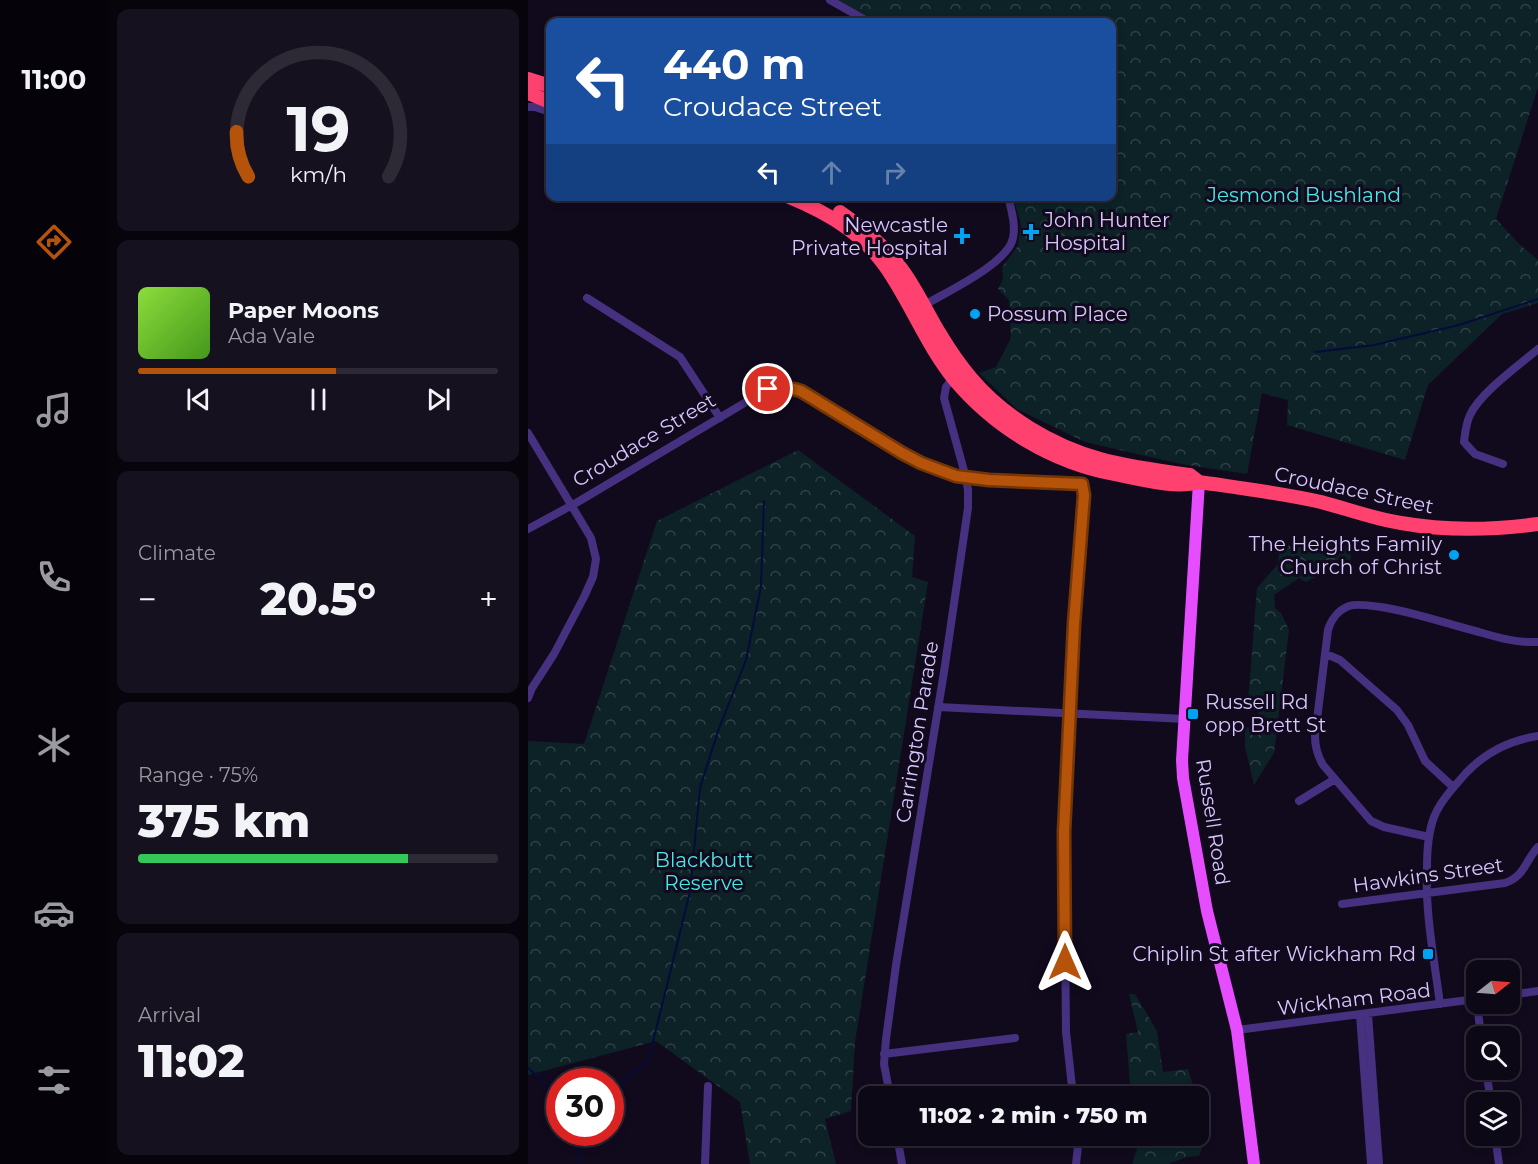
<!DOCTYPE html>
<meta charset="utf-8">
<style>
body{margin:0;font-family:Montserrat,sans-serif;background:#16111f;color:#f1f3f6;height:100vh;display:flex;flex-direction:column;font-size:22px;white-space:nowrap}
*{box-sizing:border-box;margin:0}
p{font-size:20px;color:#9a9aa1}
.icon{flex:none;width:33px;height:33px;fill:none;stroke:currentColor;stroke-width:2;stroke-linecap:round;stroke-linejoin:round}
.map{position:relative;flex:1;overflow:hidden}
.drawer{display:flex;flex-direction:column;gap:9px;padding:9px;background:#07040c;width:420px}
.drawer>*{flex:none}
.guide{position:absolute;left:18px;top:18px;width:570px;height:183px;border-radius:12px;box-shadow:0 3px 9px #0003,0 0 0 2px #2d2935;background:#1a4fa0;color:#fff;overflow:hidden}
.needle{width:39px;rotate:73deg}
.fabs{position:absolute;left:938px;top:960px;display:grid;gap:12px}
.fabs a{display:grid;place-items:center;width:54px;height:54px;border-radius:12px;background:#0d0816;box-shadow:0 3px 9px #0003,0 0 0 2px #2d2935;font-size:30px}
.speed{position:absolute;left:18px;top:1068px;display:flex;gap:12px;font-size:30px;font-weight:700;text-align:center}
.speed>*{display:grid;place-content:center;width:78px;height:78px;border-radius:50%;background:#0d0816;box-shadow:0 3px 9px #0003,0 0 0 2px #2d2935;line-height:1}
.speed .limit{border:9px solid #d22;background:#fff;color:#111}
.pin{position:absolute;display:grid;place-items:center;width:51px;height:51px;color:#fff;margin:-26px;border:3px solid #fff;border-radius:50%;box-shadow:0 2px 6px #0007}
.me{position:absolute;width:66px;margin:-33px;rotate:0deg;stroke-linejoin:round;filter:drop-shadow(0 0 4px #0008)}
.turn{display:flex;align-items:center;gap:21px;height:126px;padding:0 18px;font-size:27px}
.turn .icon{width:78px;height:78px;stroke-width:2.5}
.turn b{display:block;font-size:42px;line-height:51px}
.lanes{display:flex;align-items:center;height:57px;padding:0 18px;background:#0003;justify-content:center;gap:30px;direction:ltr}
.lanes .off{opacity:.35}
.big{font-size:45px;font-weight:800;line-height:1.1}
.drawer .widget{flex:1;display:flex;flex-direction:column;justify-content:center;gap:9px;min-width:0;padding:0 21px;border-radius:12px;background:#16111f}
.drawer .dial{align-items:center;gap:0}
.dial svg{height:156px;overflow:visible;fill:none;stroke:#2d2935;stroke-width:7;stroke-linecap:round;text-anchor:middle}
.dial text{fill:#f1f3f6;stroke:none}
.song{display:flex;align-items:center;gap:18px}
.cover{width:72px;height:72px;border-radius:9px;background:linear-gradient(135deg,hsl(90 70% 55%),hsl(100 70% 35%))}
.played{height:6px;border-radius:3px;background:linear-gradient(90deg,#b45309 55%,#2d2935 55%)}
.keys{display:flex;justify-content:space-around;direction:ltr}
.heat{display:flex;justify-content:space-between;align-items:center;font-size:33px;direction:ltr}
.charge{height:9px;border-radius:4px;background:linear-gradient(90deg,#34c759 75%,#2d2935 0)}
.trip{position:absolute;left:330px;top:1086px;width:351px;height:60px;border-radius:12px;background:#0d0816;box-shadow:0 3px 9px #0003,0 0 0 2px #2d2935;font-weight:800;line-height:60px;text-align:center}
main{display:flex;flex:1;min-height:0}
.dock{display:flex;flex-direction:column;width:108px;justify-content:space-around;align-items:center;background:#050309;color:#9a9aa1}
.dock .icon{width:42px;height:42px}
.dock .selected{color:#b45309}
.dock b{font-size:27px;color:#f1f3f6}
.map>svg:first-child{display:block}
</style>
<main>
<nav class="dock">
<b>11:00</b>
<svg class="icon selected" aria-label="directions" viewBox="0 0 24 24"><path d="M12 3l9 9-9 9-9-9zM9 14v-3h6M13 9l2 2-2 2"/></svg>
<svg class="icon" aria-label="music" viewBox="0 0 24 24"><path d="M9 18V5l10-2v13"/><circle cx="6" cy="18" r="3"/><circle cx="16" cy="16" r="3"/></svg>
<svg class="icon" aria-label="phone" viewBox="0 0 24 24"><path d="M5 4h4l2 5-3 2q2 4 5 5l2-3 5 2v4C11 20 4 13 5 4z"/></svg>
<svg class="icon" aria-label="climate" viewBox="0 0 24 24"><path d="M12 3v18M4 7l16 10M4 17L20 7"/></svg>
<svg class="icon" aria-label="car" viewBox="0 0 24 24"><path d="M5 17H2v-5l4-1 3-4h7l3 4 3 1v5h-3M9 17h6M6 11h13"/><circle cx="7" cy="17" r="2"/><circle cx="17" cy="17" r="2"/></svg>
<svg class="icon" aria-label="filters" viewBox="0 0 24 24"><path d="M4 7h16M4 17h16"/><circle cx="9" cy="7" r="2"/><circle cx="15" cy="17" r="2"/></svg>
</nav>
<section class="drawer">
<div class="widget dial"><svg viewBox="0 0 100 80">
<path d="M14 69A42 42 0 1 1 86 69"/>
<path d="M14 69A42 42 0 0 1 8 46" stroke="#b45309"/>
<text x="50" y="56" font-size="32" font-weight="700">19</text>
<text x="50" y="72" font-size="11">km/h</text>
</svg></div>
<div class="widget">
<div class="song"><i class="cover"></i><div><b>Paper Moons</b><p>Ada Vale</p></div></div>
<div class="played"></div>
<div class="keys"><svg class="icon" aria-label="previous" viewBox="0 0 24 24"><path d="M18 5L8 12l10 7zM5 5v14"/></svg><svg class="icon" aria-label="pause" viewBox="0 0 24 24"><path d="M8 5v14M16 5v14"/></svg><svg class="icon" aria-label="next" viewBox="0 0 24 24"><path d="M6 5l10 7-10 7zM19 5v14"/></svg></div>
</div>
<div class="widget"><p>Climate</p>
<div class="heat"><a>−</a><b class="big">20.5°</b><a>+</a></div>
</div>
<div class="widget"><p>Range · 75%</p><b class="big">375 km</b><div class="charge"></div></div>
<div class="widget"><p>Arrival</p><b class="big">11:02</b></div>
</section>
<div class="map">
<svg width="1010" height="1164" viewBox="0 0 1010 1164">
<defs>
<pattern id="forest-crowns" width="20" height="18" patternUnits="userSpaceOnUse" patternTransform="scale(1.5)"><rect width="20" height="18" fill="#0c2227"/><path d="M2 6a3 3 0 1 1 6 0M12 15a3 3 0 1 1 6 0" fill="none" stroke="#2f4147"/></pattern>
</defs>
<rect width="100%" height="100%" fill="#110a1d"/>
<path fill="url(#forest-crowns)" d="M310 0H1010V87L968 219 990 243 1010 260V303L974 314 900 385 877 460 759 425 760 400 734 393 719 474 653 464 557 442 489 409 451 373 468 367 483 338 481 300 470 289 475 279 474 267 490 246 493 224 485 197 584 196V22H355L337 15Z
M270 450 387 536 384 577 400 582 327 1042 323 1111 297 1119 308 1164H222L212 1102 128 1041 0 1075V741L56 744 129 521Z
M804 542 823 547V559L778 582 771 578 746 595 747 608 753 613 761 630 746 753 726 785 717 747V727L729 728 731 704 720 702 729 588 750 564 752 545 779 547Z
M601 994H607L629 1031 635 1072 660 1069 668 1096H603L598 1034 610 1032Z
M671 1107 674 1148 671 1156 659 1157 640 1164H604L609 1149 607 1136H670Z"/>
<g fill="none" stroke-linecap="round" stroke-linejoin="round">
<path stroke="#050c3b" stroke-width="2" d="M787 352 846 345 931 325 1010 299
M0 1068 13 1079 19 1088
M82 1089 120 1062 162 892 172 788 190 731 218 660 233 586 236 501
M51 1164 52 1132"/>
<path stroke="#463080" stroke-width="8" d="M302 0 341 22
M0 107H7L22 112
M59 298 152 357 192 418
M393 307C416 293 480 264 485 238 488 225 483 209 480 196
M0 433 63 538 68 559 65 577 56 597 26 654 4 688 0 698
M975 464 947 454 936 442C937 433 938 423 942 415 952 393 991 365 1010 349
M0 529 48 503 240 389C252 387 261 387 273 391L374 453 393 463 428 476 461 480 554 484 556 495 546 624 536 832 538 1032 545 1096
M798 654 812 660 869 710 880 725 897 761 925 787
M410 707 657 719
M771 801 807 779
M901 837 856 827 843 821 795 765C789 755 787 747 787 736L800 630C803 620 810 610 821 606 830 603 843 606 853 607 886 612 919 624 951 632 971 638 990 643 1010 642
M814 904 977 883C997 876 997 861 1010 847
M981 995 1010 991
M912 1004C906 958 897 913 899 867 899 850 900 833 906 817 913 800 926 787 938 773 957 753 982 740 1010 736
M949 1004 953 1036
M840 1014 851 1164
M832 1015 843 1164
M709 1030 948 999
M356 1054 487 1038
M958 1070 963 1102
M362 1096 356 1064 358 1039 368 965 416 672 440 508V490L438 478 416 398 418 387 425 378
M369 1136 374 1164
M967 1136 971 1164
M177 1164 180 1086
M548 1164 550 1146 549 1136"/>
<path stroke="#e54dff" stroke-width="12" d="M671 482 654 760 655 778 679 911 709 1030 726 1164"/>
<path stroke="#ff4170" stroke-width="14" d="M0 79 22 86
M0 93 22 102
M259 196C303 214 340 236 365 278 386 311 401 348 426 379 467 428 524 462 586 474 612 479 647 489 671 482 712 488 753 493 793 502 820 509 846 519 873 523 918 531 965 530 1010 524
M312 212C336 228 358 247 375 271 389 290 399 313 412 334 421 349 431 364 443 378 476 417 523 445 572 459 601 467 632 471 662 475L671 482"/>
</g>
<g fill="none" stroke-linecap="round" stroke-linejoin="round">
<g stroke="#753606" stroke-width="15">
<path id="route" d="M240 389C252 387 261 387 273 391L374 453 393 463 428 476 461 480 554 484 556 495 546 624 536 832 537 962"/>
</g>
<use href="#route" stroke="#b45309" stroke-width="10"/>
</g>
<g fill="#00a2f1" stroke="#110a1d" stroke-width="2">
<path d="M500 223h6v6h6v6h-6v6h-6v-6h-6v-6h6z"/>
<path d="M431 227h6v6h6v6h-6v6h-6v-6h-6v-6h6z"/>
<circle cx="447" cy="314" r="6"/>
<circle cx="926" cy="555" r="6"/>
<rect x="659" y="708" width="12" height="12" rx="3"/>
<rect x="894" y="948" width="12" height="12" rx="3"/>
</g>
<g text-anchor="middle" dominant-baseline="central" stroke-width="6" stroke-linejoin="round" paint-order="stroke">
<g font-size="20" fill="#48e8e5" stroke="#110a1d">
<text x="776" y="195">Jesmond Bushland</text>
<text x="176" y="860">Blackbutt<tspan x="176" dy="23">Reserve</tspan></text>
</g>
<g font-size="20" fill="#d9c6ff" stroke="#110a1d" text-anchor="start">
<text x="516" y="220">John Hunter<tspan x="516" dy="23">Hospital</tspan></text>
<text x="420" y="225" text-anchor="end">Newcastle<tspan x="420" dy="23">Private Hospital</tspan></text>
<text x="459" y="314">Possum Place</text>
<text x="914" y="544" text-anchor="end">The Heights Family<tspan x="914" dy="23">Church of Christ</tspan></text>
<text x="677" y="702">Russell Rd<tspan x="677" dy="23">opp Brett St</tspan></text>
<text x="888" y="954" text-anchor="end">Chiplin St after Wickham Rd</text>
</g>
<g font-size="20" fill="#d9c6ff" stroke="#110a1d">
<text transform="translate(116 440) rotate(-31)">Croudace Street</text>
<text transform="translate(826 490) rotate(12)">Croudace Street</text>
<text transform="translate(389 732) rotate(-81)">Carrington Parade</text>
<text transform="translate(685 822) rotate(81)">Russell Road</text>
<text transform="translate(900 875) rotate(-8)">Hawkins Street</text>
<text transform="translate(826 999) rotate(-7)">Wickham Road</text>
</g>
</g>
</svg>
<div class="fabs">
<a><svg class="needle" viewBox="-14 -14 28 28"><path d="M0-13l5 13h-10z" fill="#e53935"/><path d="M0 13l5-13h-10z" fill="#9a9aa1"/></svg></a>
<a><svg class="icon" aria-label="search" viewBox="0 0 24 24"><circle cx="10" cy="10" r="6"/><path d="M15 15l6 6"/></svg></a>
<a><svg class="icon" aria-label="layers" viewBox="0 0 24 24"><path d="M12 4l9 5-9 5-9-5zM3 14l9 5 9-5"/></svg></a>
</div>
<div class="speed"><div class="limit">30</div></div>
<div class="pin" style="left:240px;top:389px;background:#d93025"><svg class="icon" aria-label="arrive" viewBox="0 0 24 24"><path d="M6 21V4h12l-3 4 3 4H6"/></svg></div>
<svg class="me" style="left:537px;top:962px" viewBox="-20 -20 40 40"><path d="M0-17L14 15 0 8-14 15z" fill="#b45309" stroke="#fff" stroke-width="4"/></svg>
<div class="trip">11:02 · 2 min · 750 m</div>
<div class="guide">
<div class="turn"><svg class="icon" aria-label="left" viewBox="0 0 24 24"><path d="M17 20v-9H6M10 6l-5 5 5 5"/></svg><div><b>440 m</b>Croudace Street</div></div>
<div class="lanes"><svg class="icon" aria-label="left" viewBox="0 0 24 24"><path d="M17 20v-9H6M10 6l-5 5 5 5"/></svg><svg class="icon off" aria-label="ahead" viewBox="0 0 24 24"><path d="M12 20V5M6 11l6-6 6 6"/></svg><svg class="icon off" aria-label="right" viewBox="0 0 24 24"><path d="M7 20v-9h11M14 6l5 5-5 5"/></svg></div>
</div>
</div>
</main>
